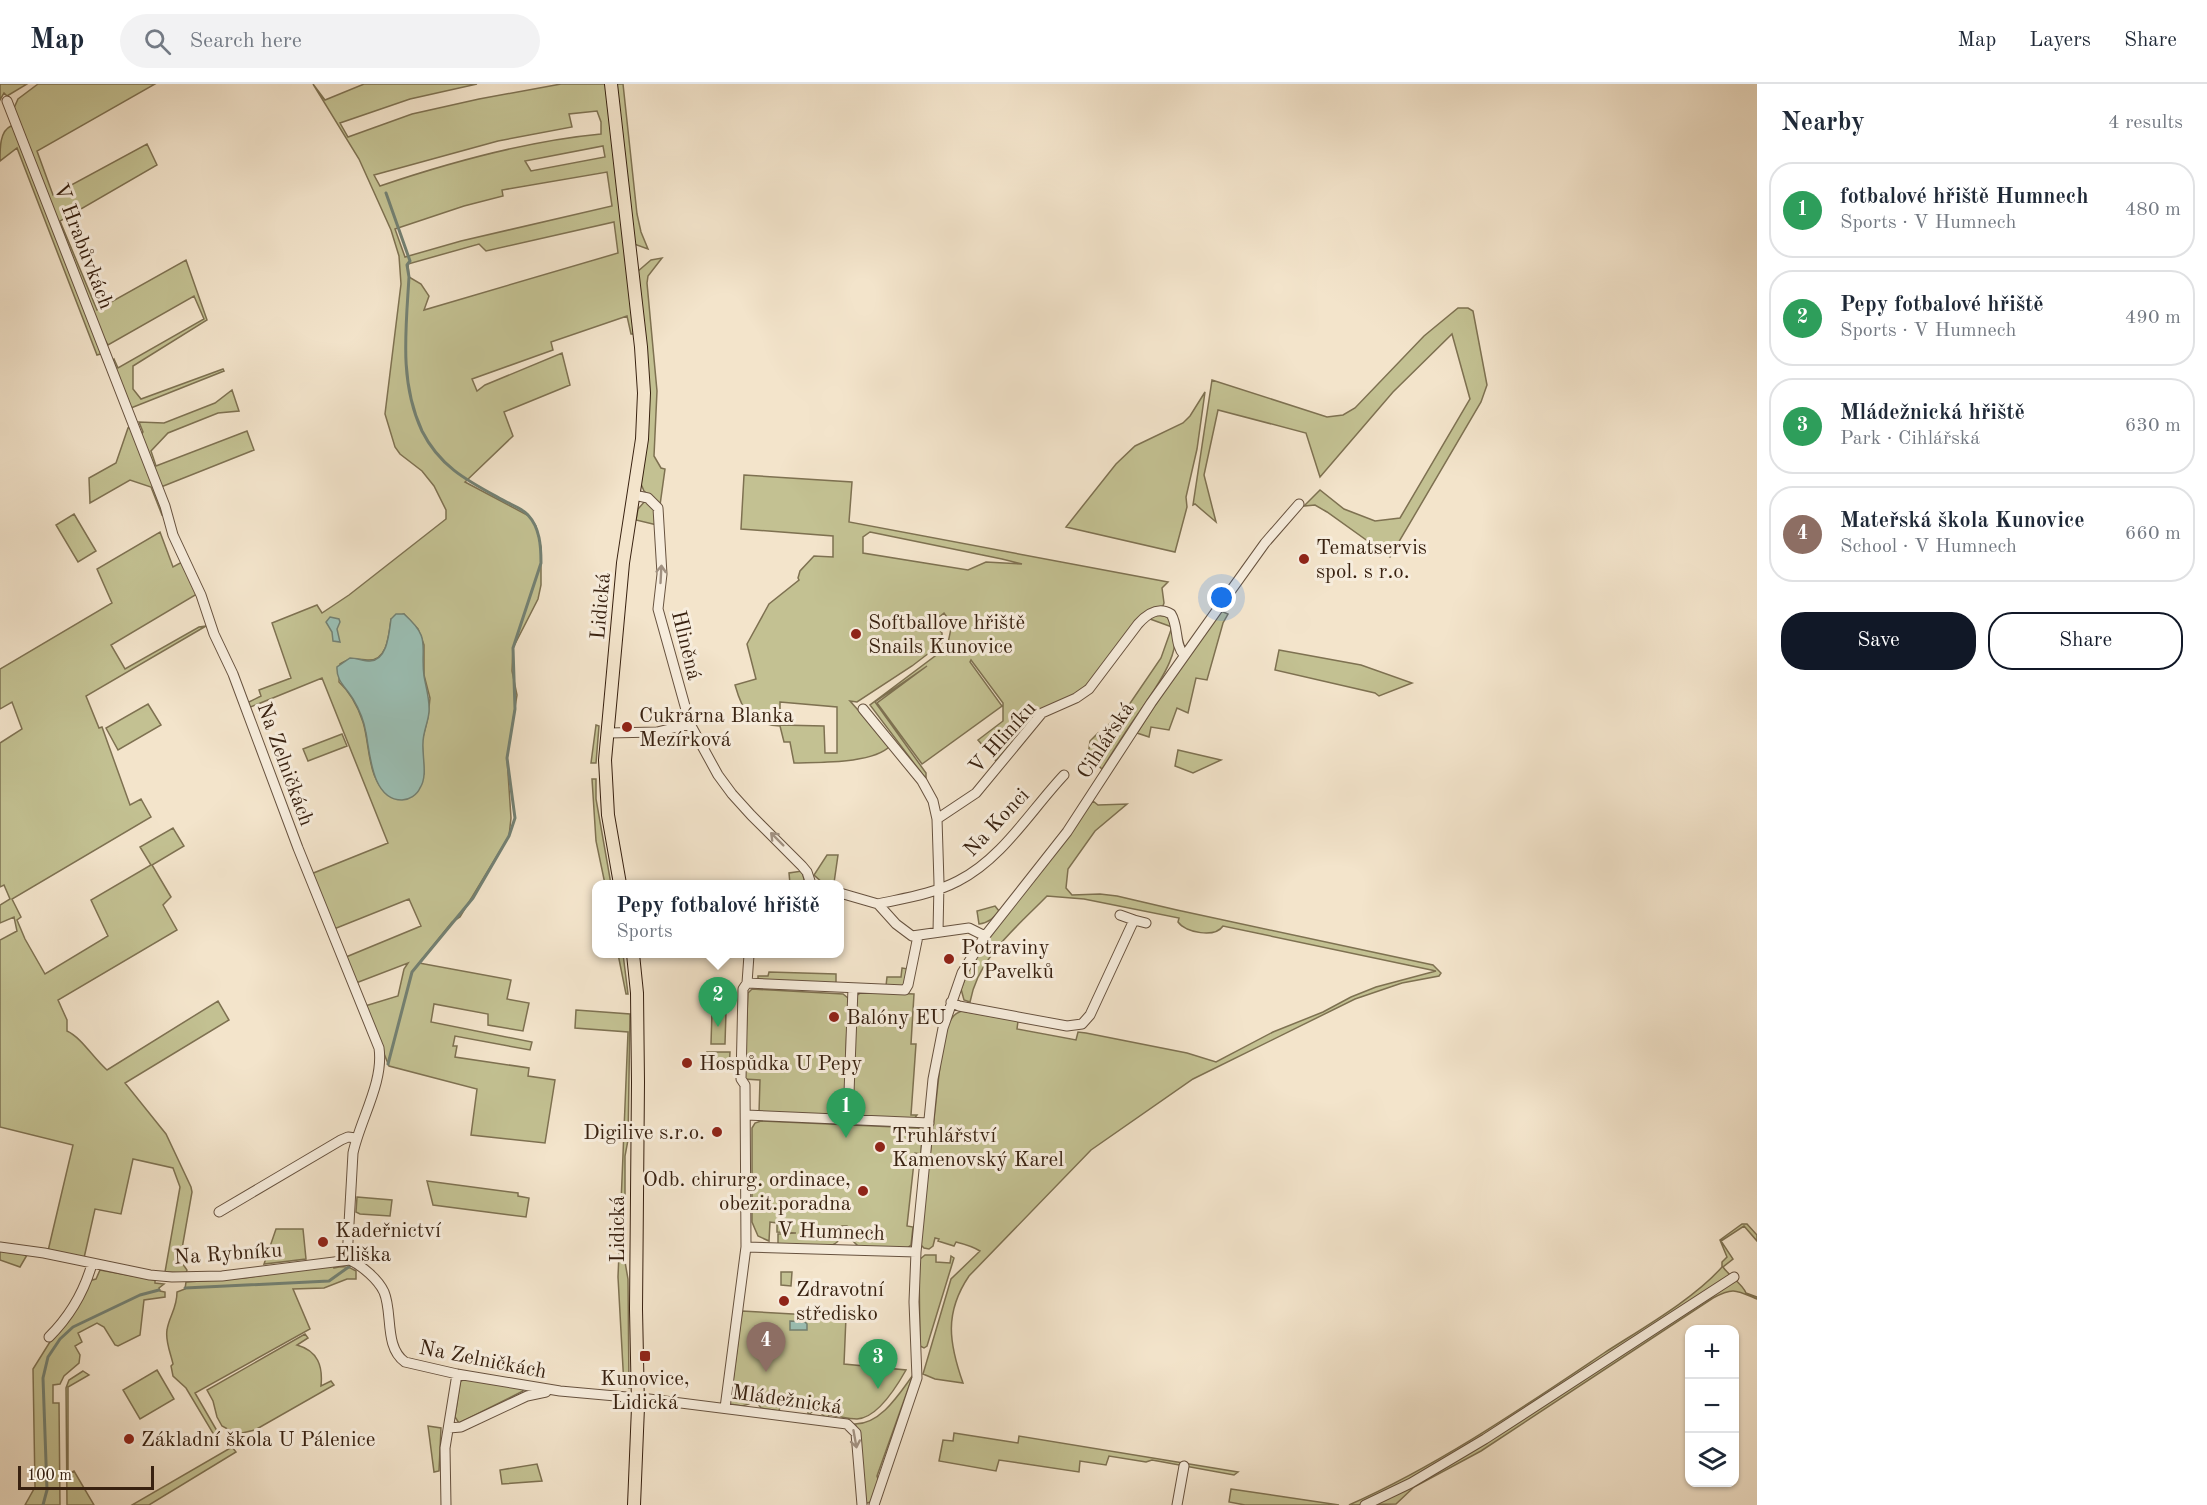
<!DOCTYPE html>
<meta charset="utf-8">
<style>
body{margin:0;font-family:"Old Standard TT",serif;background:#f2f2f3;color:#1f2937}
.controls{position:absolute;right:18px;bottom:18px;display:grid;overflow:hidden;border-radius:12px;box-shadow:0 2px 4px #0004}
.controls button{width:54px;height:54px;display:grid;place-items:center;padding:0;border:0;border-bottom:2px solid #e0e1e3;background:#fff;color:#1f2937;font:30px sans-serif}
.scale{position:absolute;left:18px;bottom:15px;width:136px;box-sizing:border-box;padding-left:6px;border:3px solid #382110;border-top:0;font-size:16px;line-height:21px;white-space:nowrap;color:#382110;-webkit-text-stroke:4px #f7eddd;paint-order:stroke}
.you{position:absolute;left:1222px;top:514px;width:21px;height:21px;margin:-15px;border:4px solid #fff;border-radius:50%;background:#1a73e8;box-shadow:0 0 0 9px #1a73e833}
.badge{display:grid;place-items:center;width:39px;height:39px;border-radius:50%;background:#111827;color:#fff;font-size:20px;font-weight:700}
.pin{position:absolute;translate:-50% -50px;filter:drop-shadow(0 2px 3px #0008)}
.pin::after{content:'';position:absolute;top:32px;width:21px;height:18px;background:inherit;clip-path:polygon(0 0,100% 0,50% 100%)}
.popup{position:absolute;left:592px;top:796px;width:252px;height:78px;box-sizing:border-box;display:grid;place-content:center;border-radius:12px;background:#fff;filter:drop-shadow(0 2px 4px #0005);font-size:20px;white-space:nowrap;color:#747a83}
.popup b{font-size:22px;color:#1f2937}
.popup::after{content:'';position:absolute;left:50%;top:100%;margin-left:-12px;border:12px solid transparent;border-top-color:#fff}
.list{margin:0;padding:0;list-style:none}
h2{display:flex;justify-content:space-between;align-items:center;height:78px;margin:0;padding:0 24px;font-size:26px}
h2 small{font-size:20px;font-weight:400;color:#747a83}
.list li{display:grid;grid-template-columns:39px 1fr auto;gap:18px;align-items:center;box-sizing:border-box;height:96px;margin:0 12px 12px;padding:0 12px;border:2px solid #e0e1e3;border-radius:24px}
.list b{display:block;font-size:22px;white-space:nowrap}
.list p{margin:0;font-size:20px;white-space:nowrap;color:#747a83}
.list em{font-size:20px;font-style:normal;color:#747a83}
.actions{display:flex;gap:12px;padding:18px 24px}
.actions a{flex:1;padding:14px 0;border:2px solid #111827;border-radius:24px;text-align:center;font-size:21px;color:#111827}
.actions .main{background:#111827;color:#fff}
.icon{flex:none;width:33px;height:33px;fill:none;stroke:currentColor;stroke-width:2;stroke-linecap:round;stroke-linejoin:round}
.map{position:relative;flex:none;width:1757px;height:1421px;overflow:hidden}
header{display:flex;align-items:center;gap:36px;box-sizing:border-box;height:84px;padding:0 30px;background:#fff;border-bottom:2px solid #e0e1e3}
header strong{font-size:28px}
nav{display:flex;gap:33px;margin-inline-start:auto;font-size:21px}
.search{width:420px;height:54px;background:#f2f2f3;display:flex;align-items:center;gap:15px;box-sizing:border-box;padding:0 21px;border-radius:33px;color:#747a83;font-size:22px}
main{display:flex}
aside{flex:1;background:#fff}
.map>svg:first-child{display:block}
</style>
<header>
<strong>Map</strong>
<div class="search"><svg class="icon" aria-label="search" viewBox="0 0 24 24"><circle cx="10" cy="10" r="6"/><path d="M15 15l6 6"/></svg>Search here</div>
<nav><a>Map</a><a>Layers</a><a>Share</a></nav>
</header>
<main>
<div class="map">
<svg width="1757" height="1421" viewBox="0 0 1757 1421">
<rect width="100%" height="100%" fill="#f3e4cb"/>
<filter id="stains"><feTurbulence type="fractalNoise" baseFrequency=".00333" numOctaves="4"/><feColorMatrix values="0 0 0 0 .2 0 0 0 0 .09 0 0 0 0 .02 0 0 0 .5 -.17"/></filter>
<radialGradient id="worn" r=".72"><stop offset=".6" stop-color="#630" stop-opacity="0"/><stop offset="1" stop-color="#630" stop-opacity=".3"/></radialGradient>
<path fill="#c3c192" stroke="#7e7151" stroke-width="1.5" fill-rule="evenodd" d="M0 0H27L7 12 4 9 0 16Z
M38 0H155L37 67 53 111 147 60 157 81 60 137 97 226 186 176 207 236 133 282V305L141 315 223 285 224 287 131 324 112 277 114 275 118 284 204 235 194 212 108 261 99 245 14 24 18 15Z
M313 0 325 16 364 0H477L410 15 340 39 348 53 412 30 479 15 561 0H606L634 250H631L627 232 551 258 553 266 472 295 477 307 485 301 562 269 570 301 504 328 513 352 465 398 529 432 536 442 541 463V501L538 515 513 564 512 587 517 611 507 674 511 734 509 752 460 833 452 838 419 879 511 896 507 915 529 919 523 947 488 941V930L434 920 431 938 532 958 530 966 455 952 453 962H457L455 973 529 984 528 992 555 996 545 1059 471 1051 477 1005 389 982 365 922 398 912 404 885 408 879 356 899 346 873 421 842 409 815 334 845 311 790 388 759 322 594 248 624 247 619 261 612 259 606 291 594 272 539 317 521 322 529 349 511 446 435V426L434 402 422 387 400 370 395 363 385 330 401 200 399 172 391 146 359 75ZM597 27 601 38V50C526 57 451 78 380 102L374 91 498 57 572 43 569 30ZM603 62 605 73 531 87 525 77ZM607 88 612 122 461 157 405 173 395 145 464 122 503 112 502 106ZM614 138 618 169 424 226 429 212 421 200 409 193 408 180 479 160 486 167ZM404 530 418 545 424 561V591L430 614 428 633 422 657 424 690 393 714C366 698 371 664 363 638 358 623 351 609 339 598L340 580C351 573 356 575 367 576 388 578 389 549 391 535Z
M615 0H623L637 130 641 148 648 165 634 160Z
M11 42 15 44 104 269 97 271 17 64 0 77C0 63 0 47 11 42Z
M662 174 648 192 647 199 657 307 654 372 661 384 665 385 660 421 644 407 641 400 637 188 651 176Z
M1458 224H1468L1473 227 1487 301 1481 318 1390 473 1327 428 1315 421 1304 422 1320 406 1344 425 1375 437 1400 434 1470 315 1452 250 1393 308 1320 393 1306 349 1218 326 1204 391 1216 438 1195 420 1193 421 1212 296 1327 333 1343 331 1355 324 1424 252Z
M232 306 239 327 218 329 168 349 151 367 156 382 247 347 254 366 161 403 141 351 143 348 139 338 164 339 215 319Z
M1205 308 1197 365 1186 413 1187 423 1175 468 1066 443 1116 380 1135 362 1183 339 1190 332Z
M132 343 164 430 162 431 151 403 130 396 90 419 89 394 116 379 128 344Z
M744 391 852 398 849 438 1168 498 1162 504 1164 519 1163 522 1144 530 1096 592 1082 605 1066 616 1038 627 996 677 978 656 1003 637V619L971 576 970 578 1002 622 922 680 877 619 927 582 875 618 926 689V695L870 621 943 566 948 559 952 540 944 529 933 538 942 549V559L912 582 857 618 850 617 890 662C873 680 818 678 794 679L790 658H784L780 642C750 640 743 629 735 601L756 595 747 560 769 520 799 496 798 494 800 487 814 472 833 473V452L741 445ZM870 448 1002 475 1022 480 986 478 968 486 863 469V453ZM780 618 837 623V669H825L824 642 780 641Z
M645 417 655 426 657 441 636 436 638 425Z
M74 430 96 467 78 478 56 441Z
M160 448 173 483 182 478 197 510 111 561 125 585 199 543 206 542 86 612 99 644 102 643 130 721 141 715 151 733 12 815 21 833 17 836 25 855 45 890 108 852 91 816 151 781 140 763 173 744 184 762 152 781 171 813 163 821 177 846 58 916 67 936V947C82 954 93 974 107 986L218 917 229 936 125 999 166 1050 191 1103 192 1108 180 1176 187 1186 186 1189 165 1188 180 1103 173 1084 133 1075 121 1130 95 1125 84 1174 48 1167 73 1061 0 1043V856L17 847 14 833 0 839V821L10 815 4 801 0 803V659L22 645 12 618 0 625V585L112 519 97 485Z
M1221 527 1228 530 1223 539 1207 596 1196 594 1188 629 1177 624 1169 646 1151 643 1149 653 1137 649 1178 586Z
M1158 531 1168 533C1193 561 1148 614 1133 637 1122 653 1112 669 1102 685L1088 672 1090 657 1098 649 1099 651 1114 635 1118 637 1161 574 1172 543 1150 535 1151 532Z
M1279 566 1361 581 1412 599 1379 612 1375 609 1275 586Z
M148 620 161 641 118 666 106 644Z
M596 641 599 642 596 679H591Z
M342 650 347 662 308 677 303 665Z
M1178 666 1221 676 1193 689 1175 682Z
M592 695H596V715L611 800H605L596 757Z
M1093 717 1098 721 1127 720 1095 747 1068 785 1066 804 1072 811 1100 810 1117 812 1177 826 1433 881 1441 889 1439 892 1402 899 1355 915 1193 995 1091 1066 969 1192C944 1229 949 1259 963 1299L935 1295 923 1290 951 1195 980 1167C972 1162 964 1160 956 1158L954 1162 938 1157 939 1155 935 1154 933 1162 929 1165 924 1164 920 1160 942 964C945 951 947 931 962 927L1018 937 1017 945 1076 956 1078 948 1086 949 1187 969 1216 978 1273 948 1323 928 1351 913 1376 903 1436 887 1223 842C1215 854 1186 849 1178 838L1179 834 1084 815 1047 812C1017 843 978 873 970 918L964 916 961 905 972 878 995 845Z
M827 771H838L834 799 838 800H824L814 791Z
M802 787 804 795 803 800H790L789 789Z
M995 822 999 827C993 834 989 839 979 840L977 827Z
M618 870H623L628 910H626Z
M902 884 908 885 906 898 902 902H886L887 893H901Z
M769 888 836 890V901L758 896V892H768Z
M752 905 843 910 848 914 844 1028 841 1032 759 1029 760 996 744 995 748 909Z
M862 908 914 910 911 960H916L911 1031H917L914 1035C898 1034 861 1038 851 1025L856 912Z
M576 926 630 930 628 1056 625 1072V1178L628 1195 629 1304 624 1302 618 1193 628 948 575 944Z
M712 927H726L725 960H711Z
M707 968H730L729 986H712V976L707 975Z
M761 1037 918 1044 922 1048 921 1070 915 1069 907 1142 913 1143 911 1161 906 1165 860 1164 850 1154 847 1142H842C842 1153 840 1159 829 1162L778 1160V1150L796 1149 777 1148V1139L770 1138 769 1157 758 1152 752 1138V1044L755 1039Z
M427 1097 518 1109V1112L529 1114 526 1133 433 1121Z
M357 1113 392 1116 390 1132 360 1130 356 1128Z
M1742 1140H1747L1757 1151V1157L1744 1142 1721 1157 1733 1175 1723 1183C1729 1192 1743 1200 1746 1209L1757 1213V1215C1736 1206 1733 1203 1713 1214L1481 1367 1414 1403 1396 1420 1349 1421C1439 1381 1522 1324 1604 1269 1641 1245 1694 1215 1722 1183V1178L1727 1173 1720 1156Z
M276 1145H303L306 1175 264 1180Z
M0 1167 27 1171 20 1183 0 1176Z
M925 1171H936V1178L950 1179 951 1172 954 1174 927 1262 924 1264 920 1262 919 1176Z
M333 1181 334 1184C343 1182 348 1182 356 1187V1195H347L324 1204 293 1205 310 1245 195 1309 220 1352 217 1356 186 1304 173 1292 171 1282 173 1280C171 1270 165 1257 167 1246 169 1232 177 1225 177 1208L185 1205 186 1198 244 1194Z
M100 1186 155 1196V1199L164 1200 159 1204 160 1207 165 1208V1213L144 1216 140 1251 118 1262 115 1261 104 1243 97 1239 78 1249 82 1258 75 1262 80 1271 79 1279 64 1292 60 1300 53 1301V1319H59L60 1421H25L35 1403 33 1285 88 1197 96 1195Z
M781 1188H792L791 1202 781 1201Z
M742 1227 846 1233 844 1280 906 1286C897 1302 877 1334 857 1335 848 1335 838 1332 829 1331L828 1334 825 1333 821 1329V1322L816 1321 812 1328 808 1331V1322L781 1319 779 1327 761 1324 758 1320V1311L752 1310 749 1320 742 1322 730 1320Z
M305 1250 308 1254 297 1261C318 1267 323 1282 321 1302L331 1297 334 1301 255 1346 242 1349 233 1348 222 1342 217 1333 213 1317 207 1306Z
M157 1286 174 1315 140 1335 123 1306Z
M83 1287 89 1291 68 1303V1390L74 1387 94 1421H67L66 1304 69 1296Z
M913 1291 877 1392 879 1398 871 1418 867 1419 864 1418 858 1346 855 1340C881 1340 899 1310 913 1291Z
M466 1294 523 1305V1307L459 1339 455 1333 460 1298Z
M428 1342 441 1344 439 1387 434 1388Z
M954 1349 1018 1359 1019 1352 1238 1388 1234 1391 1152 1376 1146 1378 1109 1372 1106 1381 1080 1377 1079 1388 999 1376 996 1387 939 1377 943 1356 953 1357Z
M232 1363 236 1368 149 1421H132Z
M537 1380 542 1397 502 1400 500 1386Z
M1231 1405 1339 1421H1245L1229 1418Z"/>
<path fill="#9bbfb4" stroke="#738072" stroke-width="1.5" d="M396 530H404C432 555 420 561 424 592 426 604 430 615 429 628 428 639 423 648 423 659 422 673 428 692 420 704 417 711 409 716 402 716 372 716 370 670 366 649 364 637 359 625 353 615 346 603 336 597 337 583L350 574C357 574 363 577 370 577 388 576 389 548 391 535Z
M330 533 339 535 340 538 337 545 340 558 333 557 332 548 326 538Z
M790 1237 805 1238 807 1240V1246H790Z"/>
<g fill="none" stroke-linecap="round" stroke-linejoin="round">
<path stroke="#738072" stroke-width="3" d="M386 109 410 177 407 181 409 193C406 245 399 298 422 347 440 383 468 397 501 415 509 420 522 424 528 431 540 444 541 462 541 479L513 564 515 625 507 674 515 734 509 752 473 814 412 888 388 980
M185 1204 329 1197 350 1182
M43 1421 47 1406 43 1294 48 1273 60 1255 73 1243 140 1211 159 1206"/>
<g stroke="#67523f" stroke-width="11">
<path id="minor" d="M7 17 165 422 173 451 201 511 214 550 233 590 298 764 379 964C384 998 360 1036 353 1069L347 1175
M634 411 648 414 658 424 662 490 658 525 690 640 718 691 732 710 751 731 802 782 807 788 811 800
M863 625 922 697 933 717 937 735 939 799 938 848
M608 649 657 648 690 640
M937 735 976 709 1042 629 1076 614 1089 605 1138 540C1147 530 1158 522 1171 530 1179 543 1174 560 1184 571
M840 809 878 820 896 840 912 852 969 844 985 852
M878 820C905 814 933 810 958 797 1002 775 1031 726 1064 691
M1120 831 1134 836
M747 899 905 906 908 901 918 852
M951 918 959 922 1067 942 1082 940 1090 931 1134 836 1146 839
M746 1031 929 1039
M848 1035 853 904
M219 1128 341 1056 348 1053 356 1054
M0 1163 44 1169 150 1191 172 1193 222 1192 350 1176C362 1182 378 1195 384 1208 393 1229 384 1263 405 1278L457 1290 560 1307 649 1315 847 1340 856 1349 862 1421
M746 1163 916 1168
M49 1253C69 1233 84 1208 92 1180
M725 1324 746 1163 745 1001 741 995 743 905 747 899 749 871
M449 1344 461 1343 527 1312 546 1308
M446 1421 445 1364 457 1290
M874 1421 917 1294 914 1218 916 1168 933 995 943 944 962 889 985 852 1067 748 1151 619 1232 505 1265 459 1299 420
M1177 1421 1184 1382
M1365 1421 1411 1399 1485 1355 1734 1193"/>
</g>
<g stroke="#382110" stroke-width="14">
<path id="major" d="M611 0 641 263 644 309 642 355 623 479 605 676 608 731 620 800
M633 870 637 909 638 998 636 1225 638 1323 634 1421"/>
</g>
<use href="#minor" stroke="#f7eddd" stroke-width="9"/>
<use href="#major" stroke="#f3e4cb" stroke-width="12"/>
</g>
<defs><path id="oneway-shaft" d="M-6 0H5M1.5-3L5.5 0L1.5 3" fill="none" stroke-width="1.6" stroke-linecap="round" stroke-linejoin="round" transform="scale(1.5)"/></defs>
<g stroke="#a19181">
<use href="#oneway-shaft" transform="translate(661 490) rotate(-87)"/>
<use href="#oneway-shaft" transform="translate(777 755) rotate(-135)"/>
<use href="#oneway-shaft" transform="translate(855 1355) rotate(80)"/>
</g>
<g fill="#8f2418" stroke="#f7eddd" stroke-width="2">
<circle cx="1304" cy="475" r="6"/>
<circle cx="856" cy="550" r="6"/>
<circle cx="627" cy="643" r="6"/>
<circle cx="949" cy="875" r="6"/>
<circle cx="834" cy="933" r="6"/>
<circle cx="687" cy="979" r="6"/>
<circle cx="717" cy="1048" r="6"/>
<circle cx="880" cy="1063" r="6"/>
<circle cx="863" cy="1107" r="6"/>
<circle cx="323" cy="1158" r="6"/>
<circle cx="784" cy="1217" r="6"/>
<rect x="639" y="1266" width="12" height="12" rx="3"/>
<circle cx="129" cy="1355" r="6"/>
</g>
<g text-anchor="middle" stroke-width="6" stroke-linejoin="round" paint-order="stroke">
<g font-size="21" fill="#382110" stroke="#f7eddd">
<text transform="translate(84 162) rotate(69)" y="7">V Hrabůvkách</text>
<text transform="translate(600 522) rotate(-85)" y="7">Lidická</text>
<text transform="translate(687 561) rotate(76)" y="7">Hliněná</text>
<text transform="translate(1002 653) rotate(-48)" y="7">V Hliníku</text>
<text transform="translate(1105 656) rotate(-57)" y="7">Cihlářská</text>
<text transform="translate(286 680) rotate(70)" y="7">Na Zelničkách</text>
<text transform="translate(996 738) rotate(-47)" y="7">Na Konci</text>
<text transform="translate(617 1145) rotate(-90)" y="7">Lidická</text>
<text transform="translate(831 1147) rotate(2)" y="7">V Humnech</text>
<text transform="translate(228 1169) rotate(-4)" y="7">Na Rybníku</text>
<text transform="translate(483 1275) rotate(11)" y="7">Na Zelničkách</text>
<text transform="translate(787 1315) rotate(8)" y="7">Mládežnická</text>
</g>
<g font-size="21" fill="#382110" stroke="#f7eddd" text-anchor="start">
<text x="1316" y="470">Tematservis<tspan x="1316" dy="24">spol. s r.o.</tspan></text>
<text x="868" y="545">Softballove hřiště<tspan x="868" dy="24">Snails Kunovice</tspan></text>
<text x="639" y="638">Cukrárna Blanka<tspan x="639" dy="24">Mezírková</tspan></text>
<text x="961" y="870">Potraviny<tspan x="961" dy="24">U Pavelků</tspan></text>
<text x="846" y="940">Balóny EU</text>
<text x="699" y="986">Hospůdka U Pepy</text>
<text x="705" y="1055" text-anchor="end">Digilive s.r.o.</text>
<text x="892" y="1058">Truhlářství<tspan x="892" dy="24">Kamenovský Karel</tspan></text>
<text x="851" y="1102" text-anchor="end">Odb. chirurg. ordinace,<tspan x="851" dy="24">obezit.poradna</tspan></text>
<text x="335" y="1153">Kadeřnictví<tspan x="335" dy="24">Eliška</tspan></text>
<text x="796" y="1212">Zdravotní<tspan x="796" dy="24">středisko</tspan></text>
<text x="645" y="1301" text-anchor="middle">Kunovice,<tspan x="645" dy="24">Lidická</tspan></text>
<text x="141" y="1362">Základní škola U Pálenice</text>
</g>
</g>
<rect width="100%" height="100%" filter="url(#stains)"/>
<rect width="100%" height="100%" fill="url(#worn)"/>
</svg>
<div class="controls">
<button>+</button>
<button>−</button>
<button><svg class="icon" aria-label="layers" viewBox="0 0 24 24"><path d="M12 4l9 5-9 5-9-5zM3 14l9 5 9-5"/></svg></button>
</div>
<div class="scale">100 m</div>
<div class="you"></div>
<div class="pin badge" style="left:846px;top:1054px;background:#2e9e5b">1</div>
<div class="pin badge" style="left:718px;top:943px;background:#2e9e5b">2</div>
<div class="popup"><b>Pepy fotbalové hřiště</b>Sports</div>
<div class="pin badge" style="left:878px;top:1305px;background:#2e9e5b">3</div>
<div class="pin badge" style="left:766px;top:1288px;background:#8d6e63">4</div>
</div>
<aside>
<h2>Nearby<small>4 results</small></h2>
<ul class="list">
<li><span class="badge" style="background:#2e9e5b">1</span><div><b>fotbalové hřiště Humnech</b><p>Sports · V Humnech</p></div><em>480 m</em></li>
<li><span class="badge" style="background:#2e9e5b">2</span><div><b>Pepy fotbalové hřiště</b><p>Sports · V Humnech</p></div><em>490 m</em></li>
<li><span class="badge" style="background:#2e9e5b">3</span><div><b>Mládežnická hřiště</b><p>Park · Cihlářská</p></div><em>630 m</em></li>
<li><span class="badge" style="background:#8d6e63">4</span><div><b>Mateřská škola Kunovice</b><p>School · V Humnech</p></div><em>660 m</em></li>
</ul>
<div class="actions"><a class="main">Save</a><a>Share</a></div>
</aside>
</main>
